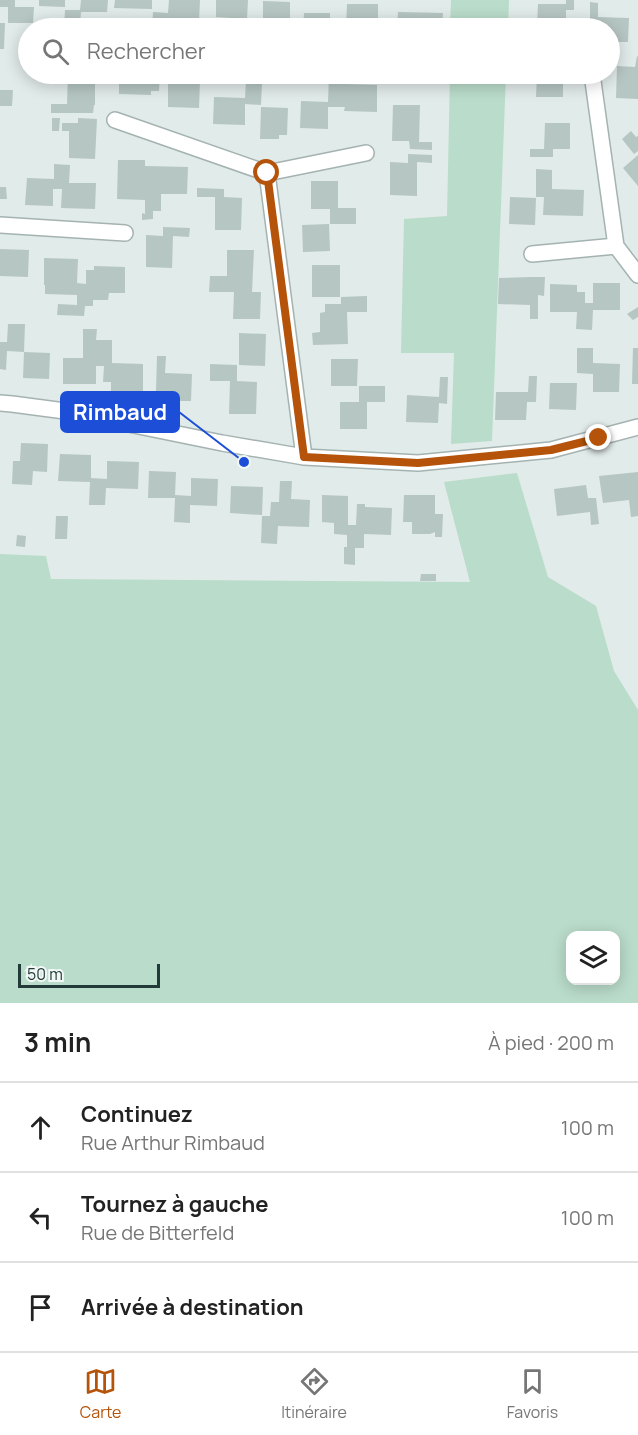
<!DOCTYPE html>
<html lang="fr">
<meta charset="utf-8">
<style>
body{margin:0;font-family:Manrope,sans-serif;background:#f6f6f6;color:#222}
.controls{position:absolute;right:18px;bottom:18px;display:grid;overflow:hidden;border-radius:12px;box-shadow:0 3px 15px #0003}
.controls button{width:54px;height:54px;display:grid;place-items:center;padding:0;border:0;border-bottom:2px solid #e0e0e0;background:#fff;color:#222;font:30px sans-serif}
.scale{position:absolute;left:18px;bottom:15px;width:142px;box-sizing:border-box;padding-left:6px;border:3px solid #223b39;border-top:0;font-size:16px;line-height:21px;white-space:nowrap;color:#223b39;-webkit-text-stroke:4px #f1f8f6;paint-order:stroke}
.stop{position:absolute;width:18px;height:18px;margin:-14px;border:4px solid #b45309;border-radius:50%;background:#fff}
.stop.end{background:#b45309;border-color:#fff;box-shadow:0 2px 6px #0008}
.list{margin:0;padding:0;list-style:none}
h2{display:flex;justify-content:space-between;align-items:center;height:78px;margin:0;padding:0 24px;font-size:26px}
h2 small{font-size:20px;font-weight:400;color:#767676}
.list li{display:grid;grid-template-columns:39px 1fr auto;gap:18px;align-items:center;box-sizing:border-box;height:90px;padding:0 24px;border-top:2px solid #e0e0e0}
.list b{display:block;font-size:22px;white-space:nowrap}
.list p{margin:0;font-size:20px;white-space:nowrap;color:#767676}
.list em{font-size:20px;font-style:normal;color:#767676}
.icon{flex:none;width:33px;height:33px;fill:none;stroke:currentColor;stroke-width:2;stroke-linecap:round;stroke-linejoin:round}
.map{position:relative;flex:none;width:638px;height:1003px;overflow:hidden}
.search{position:absolute;background:#fff;box-shadow:0 3px 15px #0003;left:18px;right:18px;top:18px;height:66px;display:flex;align-items:center;gap:15px;box-sizing:border-box;padding:0 21px;border-radius:33px;color:#767676;font-size:22px}
.sheet{height:348px;background:#fff}
nav{display:flex;justify-content:space-around;align-items:center;box-sizing:border-box;height:84px;border-top:2px solid #e0e0e0;background:#fff;font-size:16px;color:#767676}
nav a{display:grid;justify-items:center;gap:3px}
nav .on{color:#b45309}
.map>svg:first-child{display:block}
</style>
<div class="map">
<svg width="638" height="1003" viewBox="0 0 638 1003">
<rect width="100%" height="100%" fill="#e1ebe9"/>
<path fill="#badcca" fill-rule="evenodd" d="M451 0H509L508 28H450Z
M450 74H506L492 441 451 444 454 353H401L404 219 447 216Z
M517 473 548 577 596 606 614 671 638 710V1003H0V554L46 556 51 579 470 582 444 482ZM570 936H616V980H570Z"/>
<path fill="#b6c6c2" d="M0 0H15V7H34L33 23H8V7H0Z
M39 0H65V7L39 6Z
M81 0H108L107 12H81L80 24H73V28H64L65 10H80Z
M115 0H152V9L114 8Z
M169 0H200L199 21 168 20V28H152L153 12 168 13Z
M216 0H248L247 19 216 17Z
M566 0H574V10H566V28H537L538 4H566Z
M263 1 290 2V28L262 27V28H247V21H263Z
M590 2 598 3V17L629 18 628 42H610V28H597L598 24 590 23Z
M347 4H378V28H346Z
M398 12 443 13 442 28H397Z
M304 13H330V28H303Z
M0 23H5L4 49H0Z
M637 56 638 57V99L616 98 617 66 635 67Z
M68 74H95V105H94L93 113H51V104H67Z
M119 74H167V76L160 75 159 91H151V95L119 94Z
M329 74H345V84L377 85V112L344 111 345 107H328V129L300 128 301 101 328 102Z
M537 74H563V97H536Z
M168 80 200 81 199 108 168 107Z
M246 81 262 82 261 105 245 104V125L213 124 214 97 245 98Z
M0 90H13L12 106H0Z
M393 105H420L419 142H432V150L410 149 409 141H392Z
M261 107 288 108 287 135H279V139H260Z
M52 118H60L59 131H52Z
M78 118 97 119 95 159 69 158V131H62V123H78Z
M545 123H570V149H553V157H530V149H544Z
M631 131 636 137 638 136V151L634 154 622 139Z
M408 154 432 155V163L417 162V196L390 195V162L408 163Z
M638 155V186L623 168Z
M118 160H145V166L188 167 187 194H161V211H153V219L142 220V213L145 214V200L117 199Z
M54 164 70 165 69 183H96L95 209 61 208 62 189H53V206L25 205 27 178 54 179Z
M536 169 552 170V189L584 190 583 216 543 215 544 197H536Z
M311 181H338V208H356V224H330V209H311Z
M0 187H6L7 199H0Z
M197 188 224 189V197L242 198 241 230H215V197H197Z
M510 197 536 198 535 225 509 224Z
M329 224 330 251 303 252 302 225Z
M163 227 190 228 189 237 173 236 172 268 146 267V235L163 236Z
M0 249 29 250 28 277 0 276Z
M227 250H254L252 292H261L260 319H233L234 292H209L210 276H227Z
M44 258 78 259 77 283 86 284V270H94V266L125 267V293H109L108 300H93V306H85L84 316 57 315 58 304 77 305V295L45 294V285H44Z
M312 265H340V297H312Z
M531 277H545L544 296 538 295V319H530V305L498 304 499 278Z
M593 283H620V310H593L592 330 576 329 577 312H550V284L577 285V292H585V303H593Z
M367 296V312H347L348 344 313 345 312 333 320 332V313L325 312V304H341V297Z
M638 307V317L633 320 627 314Z
M8 324H25L24 352 50 353 49 379 23 378 24 352 7 351 6 370 0 369V342H7Z
M83 329H97L96 340H112V363L143 364V391H111V382H103L104 366H96V384H63V358H83Z
M239 333 266 334 265 366 239 365Z
M577 348H593V363L620 364 619 392H593V374L577 373Z
M633 348H638V384H632Z
M157 356H166L165 373 192 374 191 401H165V392L156 391Z
M331 359H358L357 386H331Z
M210 364 237 365V381L257 382 256 414H229L230 381H210Z
M529 376H537L536 402H527L526 420H495L496 392H528Z
M440 377H448L447 404 439 403 438 423 406 422 407 395 439 397Z
M550 383H577L576 410 549 409Z
M359 386H385V402H367V429H340V402H359Z
M21 443 48 444 47 472 33 471 32 485 12 484 13 461H20Z
M60 454 91 455V478L107 479V461L139 462 138 489 106 488 105 505H89L90 482 58 481Z
M149 471 176 472 175 495 191 496V478L218 479 217 506 190 505V523L174 522 175 498H148Z
M638 472V516L631 517 629 500 603 503 599 476Z
M280 481H292L291 499 310 500 309 527 278 526 277 544 261 543 262 516H270L271 502H279Z
M586 485 588 498H596L599 524 591 525 590 512 557 516 554 489Z
M231 486 263 487 262 515 230 513Z
M322 495 348 496V525H356L357 504H365V507L392 508 391 535 364 534V548H355V565L344 564V547H347V535L334 534V523L322 522Z
M404 495H435V514H443L442 537H435V532L430 534H412V522H403Z
M56 516H68L67 539H55Z
M17 535 26 536 25 547 16 546Z
M421 574H436V581H420Z"/>
<g fill="none" stroke-linecap="round" stroke-linejoin="round">
<g stroke="#a4b3b1" stroke-width="18">
<path id="street" d="M592 74 616 246 638 275
M115 120 267 173 366 153
M267 173 304 457
M0 225 125 233
M532 254 616 246
M0 403 12 404 65 411 222 443 304 457 418 463 551 450 638 427"/>
</g>
<use href="#street" stroke="#fff" stroke-width="15"/>
</g>
<g fill="none" stroke-linecap="round" stroke-linejoin="round">
<path stroke="#b45309" stroke-width="8" d="M267 173 304 457 418 463 551 450 599 438"/>
</g>
<path fill="none" stroke="#1d4ed8" stroke-width="2" d="M244 462L179 412"/>
<circle fill="#1d4ed8" stroke="#f1f8f6" stroke-width="2" cx="244" cy="462" r="6"/>
<rect fill="#1d4ed8" stroke="#1d4ed8" stroke-width="2" x="61" y="392" width="118" height="40" rx="6"/>
<g font-size="22" text-anchor="middle" font-weight="bold" fill="#fff">
<text x="120" y="420">Rimbaud</text>
</g>
</svg>
<div class="controls">
<button><svg class="icon" aria-label="layers" viewBox="0 0 24 24"><path d="M12 4l9 5-9 5-9-5zM3 14l9 5 9-5"/></svg></button>
</div>
<div class="scale">50 m</div>
<div class="stop" style="left:267px;top:173px"></div>
<div class="stop end" style="left:599px;top:438px"></div>
<div class="search"><svg class="icon" aria-label="search" viewBox="0 0 24 24"><circle cx="10" cy="10" r="6"/><path d="M15 15l6 6"/></svg>Rechercher</div>
</div>
<section class="sheet">
<h2>3 min<small>À pied · 200 m</small></h2>
<ul class="list">
<li><svg class="icon" aria-label="ahead" viewBox="0 0 24 24"><path d="M12 20V5M6 11l6-6 6 6"/></svg><div><b>Continuez</b><p>Rue Arthur Rimbaud</p></div><em>100 m</em></li>
<li><svg class="icon" aria-label="left" viewBox="0 0 24 24"><path d="M17 20v-9H6M10 6l-5 5 5 5"/></svg><div><b>Tournez à gauche</b><p>Rue de Bitterfeld</p></div><em>100 m</em></li>
<li><svg class="icon" aria-label="arrive" viewBox="0 0 24 24"><path d="M6 21V4h12l-3 4 3 4H6"/></svg><div><b>Arrivée à destination</b></div></li>
</ul>
</section>
<nav>
<a class="on"><svg class="icon" aria-label="map" viewBox="0 0 24 24"><path d="M3 6l6-2 6 2 6-2v14l-6 2-6-2-6 2zM9 4v14M15 6v14"/></svg>Carte</a>
<a><svg class="icon" aria-label="directions" viewBox="0 0 24 24"><path d="M12 3l9 9-9 9-9-9zM9 14v-3h6M13 9l2 2-2 2"/></svg>Itinéraire</a>
<a><svg class="icon" aria-label="saved" viewBox="0 0 24 24"><path d="M7 4h10v16l-5-4-5 4z"/></svg>Favoris</a>
</nav>
